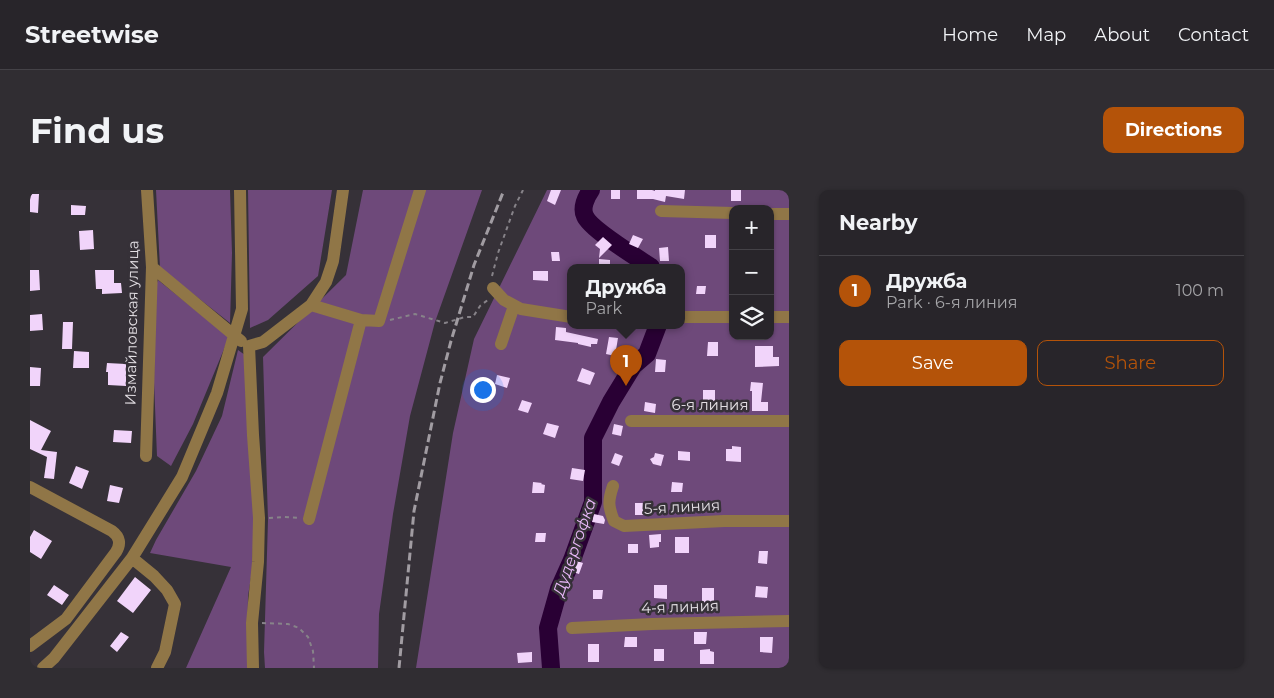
<!DOCTYPE html>
<meta charset="utf-8">
<style>
body{margin:0;font-family:Montserrat,sans-serif;background:#302d32;color:#f1f3f6}
.controls{position:absolute;right:15px;top:15px;display:grid;overflow:hidden;border-radius:10px;box-shadow:0 1px 4px #0004}
.controls button{width:45px;height:45px;display:grid;place-items:center;padding:0;border:0;border-bottom:1px solid #444247;background:#28252a;color:#f1f3f6;font:25px sans-serif}
.you{position:absolute;left:452px;top:199px;width:18px;height:18px;margin:-12px;border:4px solid #fff;border-radius:50%;background:#1a73e8;box-shadow:0 0 0 8px #1a73e833}
.badge{display:grid;place-items:center;width:32px;height:32px;border-radius:50%;background:#b45309;color:#fff;font-size:16px;font-weight:700}
.pin{position:absolute;translate:-50% -41px;filter:drop-shadow(0 1px 2px #0008)}
.pin::after{content:'';position:absolute;top:26px;width:18px;height:15px;background:inherit;clip-path:polygon(0 0,100% 0,50% 100%)}
.popup{position:absolute;left:537px;top:74px;width:118px;height:65px;box-sizing:border-box;display:grid;place-content:center;border-radius:10px;background:#28252a;filter:drop-shadow(0 1px 4px #0005);font-size:16px;white-space:nowrap;color:#a5a5a8}
.popup b{font-size:19px;color:#f1f3f6}
.popup::after{content:'';position:absolute;left:50%;top:100%;margin-left:-10px;border:10px solid transparent;border-top-color:#28252a}
.list{margin:0;padding:0;list-style:none}
h2{display:flex;justify-content:space-between;align-items:center;height:65px;margin:0;padding:0 20px;font-size:21px}
h2 small{font-size:16px;font-weight:400;color:#a5a5a8}
.list li{display:grid;grid-template-columns:32px 1fr auto;gap:15px;align-items:center;box-sizing:border-box;height:70px;padding:0 20px;border-top:1px solid #444247}
.list b{display:block;font-size:19px;white-space:nowrap}
.list p{margin:0;font-size:16px;white-space:nowrap;color:#a5a5a8}
.list em{font-size:16px;font-style:normal;color:#a5a5a8}
.actions{display:flex;gap:10px;padding:15px 20px}
.actions a{flex:1;padding:11px 0;border:1px solid #b45309;border-radius:10px;text-align:center;font-size:18px;color:#b45309}
.actions .main{background:#b45309;color:#fff}
.icon{flex:none;width:28px;height:28px;fill:none;stroke:currentColor;stroke-width:2;stroke-linecap:round;stroke-linejoin:round}
.map{position:relative;flex:none;width:759px;height:478px;overflow:hidden;border-radius:10px}
header{display:flex;align-items:center;gap:30px;box-sizing:border-box;height:70px;padding:0 25px;background:#28252a;border-bottom:1px solid #444247}
header strong{font-size:24px}
nav{display:flex;gap:28px;margin-inline-start:auto;font-size:18px}
.intro{display:flex;align-items:center;justify-content:space-between;box-sizing:border-box;height:120px;padding:0 30px}
h1{margin:0;font-size:35px}
.button{padding:12px 22px;border-radius:10px;background:#b45309;color:#fff;font-size:18px;font-weight:700}
main{display:flex;gap:30px;padding:0 30px}
aside{flex:1;background:#28252a;border-radius:10px;box-shadow:0 1px 4px #0004}
.map>svg:first-child{display:block}
</style>
<header>
<strong>Streetwise</strong>
<nav><a>Home</a><a>Map</a><a>About</a><a>Contact</a></nav>
</header>
<div class="intro"><h1>Find us</h1><a class="button">Directions</a></div>
<main>
<div class="map">
<svg width="759" height="478" viewBox="0 0 759 478">
<rect width="100%" height="100%" fill="#363138"/>
<path fill="#6e497a" fill-rule="evenodd" d="M126 0H200L202 63 200 133 130 78Z
M218 0H302L288 86 238 130 220 138Z
M333 0H452L405 132 380 226 363 324 349 424 348 478H235L234 462 238 330 233 167 316 85Z
M517 0H759V478H386L423 243 444 149ZM703 19H740V146H703ZM541 77H651V135H541Z
M128 90 199 147 163 234 141 276 127 266 124 192 125 98Z
M208 160 215 165 224 333 222 381 218 406 217 478H156L201 377 120 363 126 350 166 281 192 226Z"/>
<g fill="none" stroke-linecap="round" stroke-linejoin="round">
<path stroke="#290034" stroke-width="18" d="M561 0C556 7 551 18 555 26 560 39 608 68 621 77
M521 478 518 438 529 399 542 370 563 312V248L581 212 603 176 617 164 628 135"/>
</g>
<path fill="#f1d4fa" d="M521 0H531L525 15 517 11Z
M581 0H590V9H581Z
M607 0H622L625 1V0H655L654 9 636 6 635 12 623 9H607Z
M701 0H711V11H701Z
M0 4H9L8 23 0 22Z
M41 15 56 16 55 25H41Z
M63 40 64 59 50 60 49 41Z
M603 45 613 49 608 58 599 54Z
M675 45H686V58H675Z
M573 47 582 55 569 68 570 59 565 55Z
M638 57 639 71H630L629 58Z
M521 62H529L530 71H522Z
M569 69 580 70V77H569Z
M0 80H9L10 100 0 101Z
M65 80H84V93H91L92 103 72 104V99H66Z
M503 81H518V91L503 90Z
M667 96H676L675 104H666Z
M12 124 13 140 0 141V125Z
M33 132H43L42 159H32Z
M526 137 536 138V142L568 149 567 154H561V157L548 154V153L525 150Z
M579 147 588 148 585 166 576 164Z
M678 152H688V166H677Z
M725 156H743V167H749V176L725 177Z
M44 161 59 162V178H43Z
M626 169 636 170 635 182H625Z
M77 173 96 174V196L78 195V182H76Z
M0 177 11 178 10 196H0Z
M552 178 565 183 560 195 547 191Z
M467 185 480 188 477 198 465 194Z
M721 192 733 193 731 212H738V221H722V201H720Z
M673 200H685V214H673Z
M492 210 502 213 498 223 488 220Z
M615 212 626 214 625 223 614 221Z
M0 230 21 241 11 260 27 262 24 289 14 288 17 267 0 259Z
M517 233 529 236 525 248 513 244Z
M584 234 593 236 591 246 582 244Z
M84 240 102 241 101 253 83 252Z
M702 256 711 257V272L696 271V259H702Z
M648 261 660 262V271L648 270Z
M585 263 593 266 589 276 581 273Z
M625 263 634 265 631 276 623 274 620 269 624 267Z
M46 276 59 281 52 299 39 293Z
M542 278 555 280 553 291 540 289Z
M503 292 512 293 511 294 515 295 514 303H502Z
M642 292 653 293 652 302H641Z
M80 295 93 298 89 313 77 311Z
M605 313H619L622 315V323L619 325H605Z
M564 324 573 326 575 330 574 334 562 332Z
M4 340 22 351 11 369 0 362V347Z
M506 343H516L515 352H505Z
M631 344V352H629V357L620 358 619 345Z
M645 347H659V363H645Z
M598 354H608V363H598Z
M729 361H738L737 374 728 373Z
M544 370 553 373 549 384 540 381Z
M105 387 121 400 103 423 87 411Z
M24 395 39 405 32 415 17 405Z
M624 395H637V409L624 408Z
M726 396 738 397 737 408 725 407Z
M672 398H684V414H672Z
M563 400H573L572 409H563Z
M91 442 99 447 87 462 80 456Z
M664 442H677L676 454H664Z
M595 447H607V457H594Z
M730 447H743L742 463 730 462Z
M558 454H569V472H558Z
M624 459H634V471H624Z
M680 459V461L684 462V474H670V460Z
M502 462V472L488 473 487 463Z"/>
<g fill="none" stroke-linecap="round" stroke-linejoin="round">
<path stroke="#878389" stroke-width="2" stroke-dasharray="4 4" stroke-linecap="butt" d="M462 86 468 63 485 16 493 0
M360 130 385 124 415 133 435 127H443L450 116 459 109
M239 328 254 327 269 328
M232 433 258 434 269 438 278 447 283 461 284 478"/>
<path stroke="#907647" stroke-width="12" d="M631 21 703 23
M740 24H759
M122 77 211 151
M463 98 474 110 491 119 541 127
M281 115 331 130 349 131 390 0
M651 127H703
M740 127H759
M471 154 484 116
M219 156 223 245 229 328 228 372 222 433 223 478
M219 156 233 152 281 115 296 92 303 71 313 0
M601 231H759
M116 266 122 77 117 0
M583 296C578 311 578 316 584 331L594 336 694 331H759
M0 297 82 341C90 347 91 354 86 362L36 429 0 456
M279 329 331 130
M102 368 124 386 137 400 145 414 135 462 127 478
M542 438 622 434 759 431
M13 478 24 468 102 368 152 287 187 203 212 119 210 0"/>
<path stroke="#a19ca2" stroke-width="3" stroke-dasharray="8 4" stroke-linecap="butt" d="M369 478 384 321 410 193 421 151 444 75 474 0"/>
</g>
<g text-anchor="middle" stroke-width="5" stroke-linejoin="round" paint-order="stroke">
<g font-size="15" fill="#e2dee3" stroke="#363138">
<text transform="translate(102 133) rotate(-89)" y="5">Измайловская улица</text>
<text x="680" y="220">6-я линия</text>
<text transform="translate(652 317) rotate(-3)" y="5">5-я линия</text>
<text transform="translate(650 417) rotate(-2)" y="5">4-я линия</text>
</g>
<g font-size="16" font-style="italic" fill="#e9b8f9" stroke="#363138">
<text transform="translate(544 357) rotate(-71)" y="6">Дудергофка</text>
</g>
</g>
</svg>
<div class="controls">
<button>+</button>
<button>−</button>
<button><svg class="icon" aria-label="layers" viewBox="0 0 24 24"><path d="M12 4l9 5-9 5-9-5zM3 14l9 5 9-5"/></svg></button>
</div>
<div class="you"></div>
<div class="pin badge" style="left:596px;top:196px">1</div>
<div class="popup"><b>Дружба</b>Park</div>
</div>
<aside>
<h2>Nearby<small></small></h2>
<ul class="list">
<li><span class="badge">1</span><div><b>Дружба</b><p>Park · 6-я линия</p></div><em>100 m</em></li>
</ul>
<div class="actions"><a class="main">Save</a><a>Share</a></div>
</aside>
</main>
